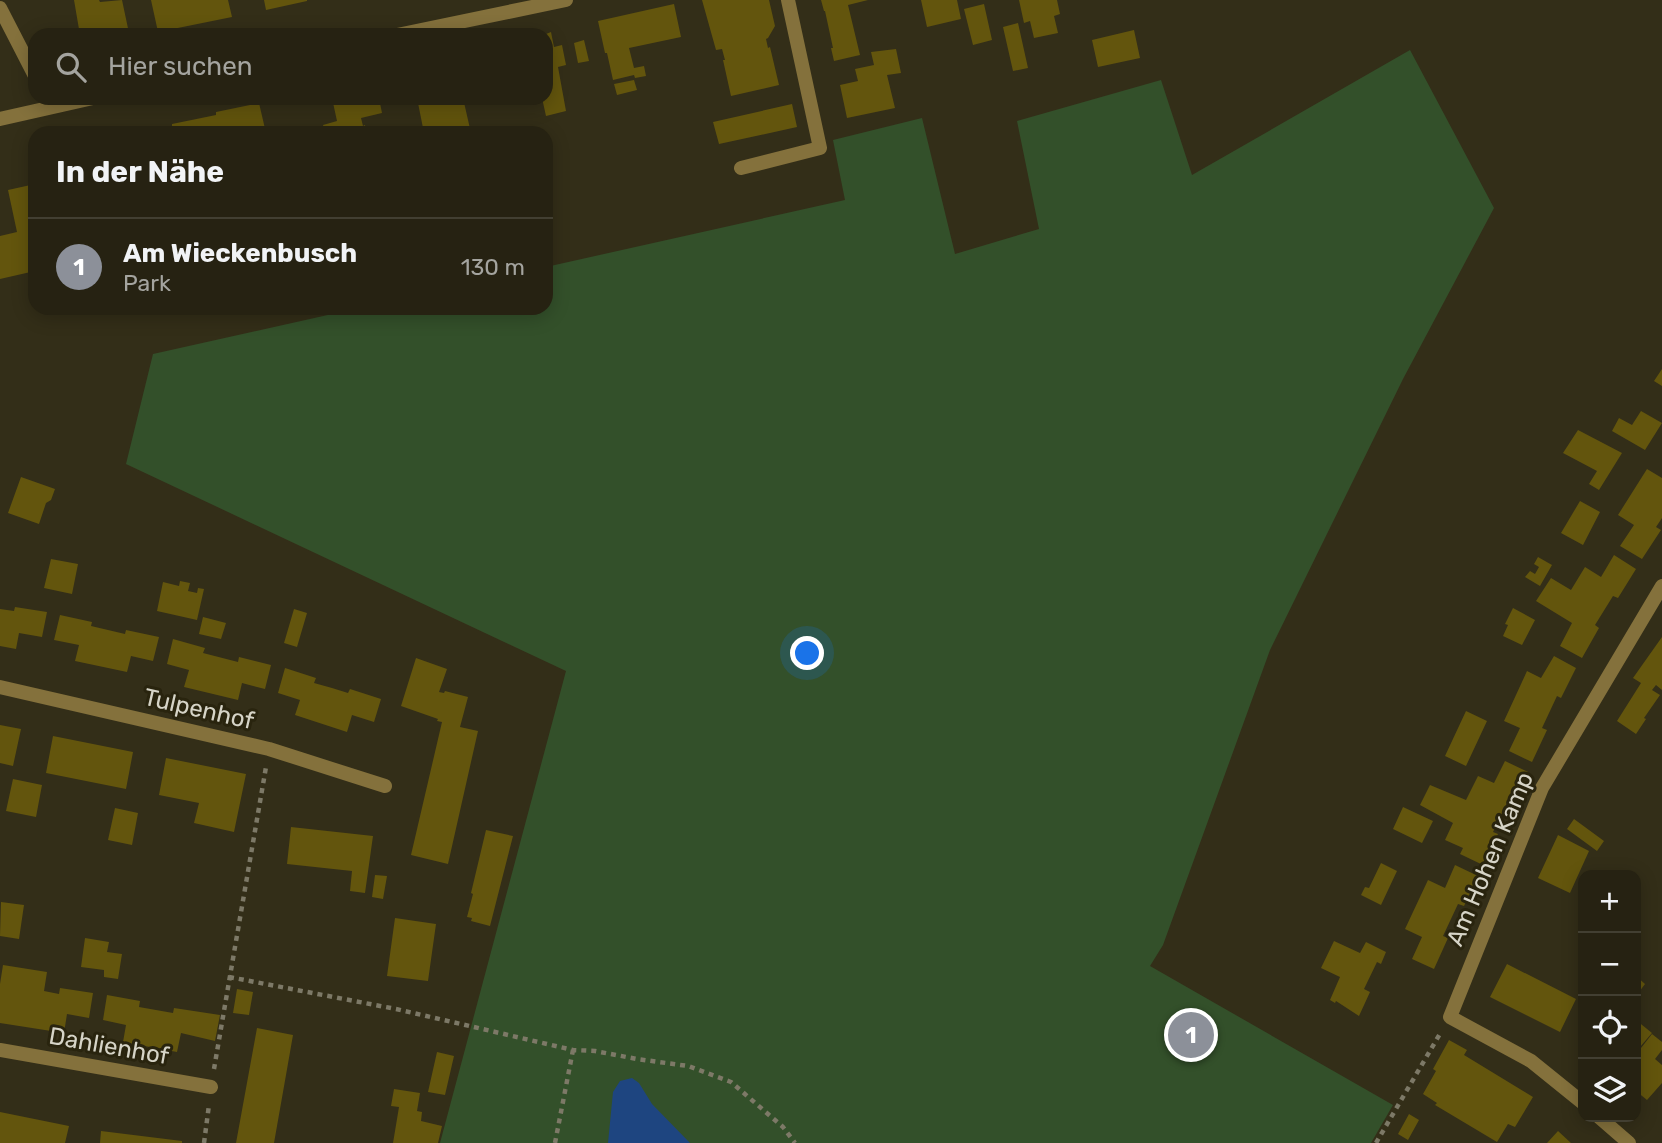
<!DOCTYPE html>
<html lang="de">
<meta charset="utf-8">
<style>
body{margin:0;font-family:Rubik,sans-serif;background:#322f20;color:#f1f3f6}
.controls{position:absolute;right:21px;bottom:21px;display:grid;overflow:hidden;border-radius:14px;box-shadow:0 4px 18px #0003}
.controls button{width:63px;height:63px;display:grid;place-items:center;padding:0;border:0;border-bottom:2px solid #423f32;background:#262212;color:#f1f3f6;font:35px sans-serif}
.you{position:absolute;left:808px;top:654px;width:24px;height:24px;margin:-18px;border:5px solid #fff;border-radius:50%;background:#1a73e8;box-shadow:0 0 0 10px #1a73e833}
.badge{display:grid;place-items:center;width:46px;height:46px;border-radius:50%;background:#8c9099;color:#fff;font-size:23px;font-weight:700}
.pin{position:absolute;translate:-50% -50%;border:4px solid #fff;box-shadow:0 2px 7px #0006}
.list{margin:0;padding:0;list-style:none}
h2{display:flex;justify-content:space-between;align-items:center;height:91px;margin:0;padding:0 28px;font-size:30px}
h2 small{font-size:23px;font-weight:400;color:#a4a49f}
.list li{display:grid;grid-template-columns:46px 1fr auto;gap:21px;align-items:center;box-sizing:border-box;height:98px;padding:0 28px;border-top:2px solid #423f32}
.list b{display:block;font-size:26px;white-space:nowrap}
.list p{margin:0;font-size:23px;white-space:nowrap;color:#a4a49f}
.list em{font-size:23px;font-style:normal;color:#a4a49f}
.icon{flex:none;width:38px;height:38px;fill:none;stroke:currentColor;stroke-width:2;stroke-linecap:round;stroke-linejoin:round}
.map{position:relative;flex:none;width:1662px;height:1143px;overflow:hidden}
.search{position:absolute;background:#262212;box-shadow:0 4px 18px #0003;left:28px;top:28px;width:525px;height:77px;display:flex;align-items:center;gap:18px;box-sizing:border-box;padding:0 24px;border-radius:21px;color:#a4a49f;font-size:26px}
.panel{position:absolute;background:#262212;box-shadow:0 4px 18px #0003;left:28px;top:126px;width:525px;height:189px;border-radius:21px}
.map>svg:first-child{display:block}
</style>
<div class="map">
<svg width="1662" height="1143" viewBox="0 0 1662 1143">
<rect width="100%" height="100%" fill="#332e18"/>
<path fill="#33502a" d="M1410 50 1494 208 1403 379 1270 650 1163 945 1150 966 1393 1105 1371 1143H440L566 671 126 464 153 354 359 308H546V267L845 200 833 140 922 118 955 254 1039 229 1017 121 1161 80 1192 175Z"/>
<path fill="#1e4580" d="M632 1078 639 1083 652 1104 690 1143H608L613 1092 620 1081Z"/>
<path fill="#63550d" d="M74 0H99L100 2 122 0 129 33 117 35H80Z
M151 0H228L232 17 158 32Z
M264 0H307V1L266 10Z
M702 0H769L775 26 768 38 766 39 768 48 770 47 779 85 731 96 723 60H725L722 49 716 50Z
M821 0H868L848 5 860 55 834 61 831 48H833L825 11H824Z
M921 0H957L961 19 927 27Z
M1019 0H1057L1060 14 1054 16 1058 33 1034 38 1030 21 1024 23Z
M674 4 681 37 629 48 634 68 644 66 646 76 635 78 634 75 613 80 607 53H605L598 21Z
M984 4 992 40 973 45 964 9Z
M1018 23 1028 68 1013 71 1003 27Z
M1134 30 1140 58 1098 67 1092 40Z
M551 32 554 47 562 45 566 65 558 67 566 111 546 116 542 98H546V34Z
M584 40 589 61 578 63 574 43Z
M896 49 901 73 887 75 895 108 847 118 840 85 858 81 855 69 874 65 871 52Z
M634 80 637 90 617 95 614 84Z
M332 98H379L382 113 361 118 363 126 365 125 366 131 358 133H325L323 125 337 121Z
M417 98H463L471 133H424Z
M259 103 266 133H149L172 127V124L216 115V112Z
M792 104 797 127 719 144 713 122Z
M35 184V224L30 226 35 249V271L0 279V236L17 232 8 190Z
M1662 369V386L1654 381Z
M1641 411 1662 423 1645 450 1612 431 1619 418 1632 425Z
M1578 430 1622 453 1599 490 1589 484 1597 471 1563 453Z
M1647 469 1662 478V518L1656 527 1661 530 1642 559 1620 546 1634 525 1618 515Z
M21 477 55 489 51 500 46 503 39 524 8 513Z
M1580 501 1600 512 1583 545 1561 533Z
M1614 555 1636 569 1618 598 1613 596 1595 625 1599 628 1582 658 1560 646 1572 623 1536 601 1551 578 1571 590 1585 567 1601 577Z
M1538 557 1552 565 1540 586 1525 577 1530 571 1535 574 1539 567 1534 564Z
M51 559 78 564 72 594 44 588Z
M180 581 190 583 188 591 197 593 198 588 204 589 197 620 157 611 163 582 179 586Z
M15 607 47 612 42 637 19 633 16 649 0 646V609L14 611Z
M1513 608 1535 620 1522 645 1503 636 1508 625 1505 624Z
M294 609 307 613 297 647 284 643Z
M60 615 92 622 91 626 125 634 126 630 159 637 153 661 131 656 127 672 75 661 79 645 54 640Z
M203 617 226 623 221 639 199 634Z
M1662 637V690L1656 685 1652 690 1660 695 1644 718 1646 719 1636 734 1617 721 1641 683 1633 678Z
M173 639 205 648 203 653 238 662 239 657 271 665 265 689 242 683 238 700 184 687 189 670 167 664Z
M1554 656 1576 668 1561 698 1557 696 1542 728 1547 730 1532 762 1509 751 1520 728 1504 721 1527 671 1541 678Z
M416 658 447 669 439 692 444 693 445 691 468 697 460 727 478 731 448 864 411 855 442 722 437 721 438 719 401 706Z
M285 668 316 678 314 683 332 688 348 693 350 689 381 699 374 722 352 715 347 732 295 715 300 700 278 693Z
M1466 711 1487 721 1466 766 1445 756Z
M0 725 21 729 13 766 0 763Z
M53 736 133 752 126 789 46 773Z
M166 758 246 774 234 832 194 823 199 803 159 795Z
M1505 761 1528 772 1513 803 1508 801 1493 832 1498 834 1483 865 1460 854 1463 848 1445 840 1453 823 1420 805 1430 785 1466 800 1478 776 1494 783Z
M13 779 42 785 36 817 6 811Z
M1403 807 1433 821 1422 843 1393 829Z
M115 808 138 813 132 845 108 840Z
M1574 819 1604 841 1597 851 1567 829Z
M291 827 373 836 365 893 350 891 352 871 287 864Z
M486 830 513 836 490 926 471 921 472 918 467 917 473 894 471 893Z
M1558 835 1589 851 1570 893 1538 878Z
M1381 863 1397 871 1381 905 1361 895 1365 887 1369 888Z
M1455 865 1478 876 1464 906 1458 904 1443 936 1448 938 1434 969 1412 959 1422 937 1405 929 1428 880 1445 888Z
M375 875 387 876 383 899 372 897Z
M1 902 24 905 19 939 0 936Z
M395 918 436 924 428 981 387 976Z
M85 938 109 942 107 952 122 954 118 979 104 977V970L81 967Z
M1334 941 1360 953 1366 942 1386 952 1381 964 1377 962 1364 989 1370 992 1359 1016 1336 1001 1335 1003 1330 1000 1340 977 1321 968Z
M1507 964 1576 999 1560 1032 1490 997Z
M3 965 47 972 44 991 59 994 60 988 93 993 89 1018 67 1014 64 1033 0 1023V984Z
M1636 976 1645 984 1636 996Z
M237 989 253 992 249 1015 233 1013Z
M107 995 140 1001 139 1007 173 1013 174 1008 220 1015 215 1041 181 1033 177 1052 123 1042 126 1025 103 1020Z
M1636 1020 1652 1033 1640 1047 1641 1048 1652 1034 1662 1042V1050L1655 1059 1662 1065V1083L1647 1100 1636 1091Z
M257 1028 293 1035 286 1075 274 1143H236Z
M1449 1040 1467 1050 1464 1055 1533 1097 1515 1127 1508 1124 1497 1142 1435 1105 1437 1103 1423 1094 1436 1071 1433 1069Z
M437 1052 454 1056 445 1095 428 1092Z
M394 1089 420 1093 417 1111 422 1112 421 1121 442 1126 438 1143H393L399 1107 391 1106Z
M0 1112 69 1126 65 1143H0Z
M1409 1114 1419 1120 1408 1140 1398 1134Z
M101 1131 182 1141V1143H100Z
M1558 1131 1571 1143H1547Z"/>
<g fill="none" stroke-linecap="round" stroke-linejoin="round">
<path stroke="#7d7967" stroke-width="4.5" stroke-dasharray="5 5" stroke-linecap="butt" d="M229 977 396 1009 573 1050 595 1051 637 1059 688 1066 731 1082 783 1127 795 1143
M214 1069 266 767
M204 1143 209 1105
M555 1143 573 1050
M1376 1143 1441 1032"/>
<path stroke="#84713c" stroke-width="14" d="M741 168 820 148 788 0"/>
<path stroke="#84713c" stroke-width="14" d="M0 8 35 76
M0 687 269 749 385 786
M0 1050 211 1087
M1583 1103 1531 1061 1450 1017 1542 788 1662 586
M1599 1117 1629 1143"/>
<path stroke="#84713c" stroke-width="14" d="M397 35 566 0
M0 119 93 98"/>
</g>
<g text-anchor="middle" stroke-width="6" stroke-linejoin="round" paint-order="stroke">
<g font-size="24" fill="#d6d4c7" stroke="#29240e">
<text transform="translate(199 709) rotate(13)" y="8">Tulpenhof</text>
<text transform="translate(1490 859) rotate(-67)" y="8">Am Hohen Kamp</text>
<text transform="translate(109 1046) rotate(10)" y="8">Dahlienhof</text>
</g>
</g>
</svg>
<div class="controls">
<button>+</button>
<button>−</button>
<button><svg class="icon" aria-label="locate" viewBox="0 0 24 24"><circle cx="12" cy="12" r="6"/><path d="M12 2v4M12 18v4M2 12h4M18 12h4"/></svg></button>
<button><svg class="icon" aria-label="layers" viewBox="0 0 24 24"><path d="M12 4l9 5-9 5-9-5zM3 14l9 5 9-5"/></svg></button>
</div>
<div class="you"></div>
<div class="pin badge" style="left:1191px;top:1035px">1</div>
<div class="search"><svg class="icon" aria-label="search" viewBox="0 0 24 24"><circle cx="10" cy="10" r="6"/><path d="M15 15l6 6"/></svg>Hier suchen</div>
<section class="panel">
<h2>In der Nähe<small></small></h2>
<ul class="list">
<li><span class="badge">1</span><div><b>Am Wieckenbusch</b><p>Park</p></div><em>130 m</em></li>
</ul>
</section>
</div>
